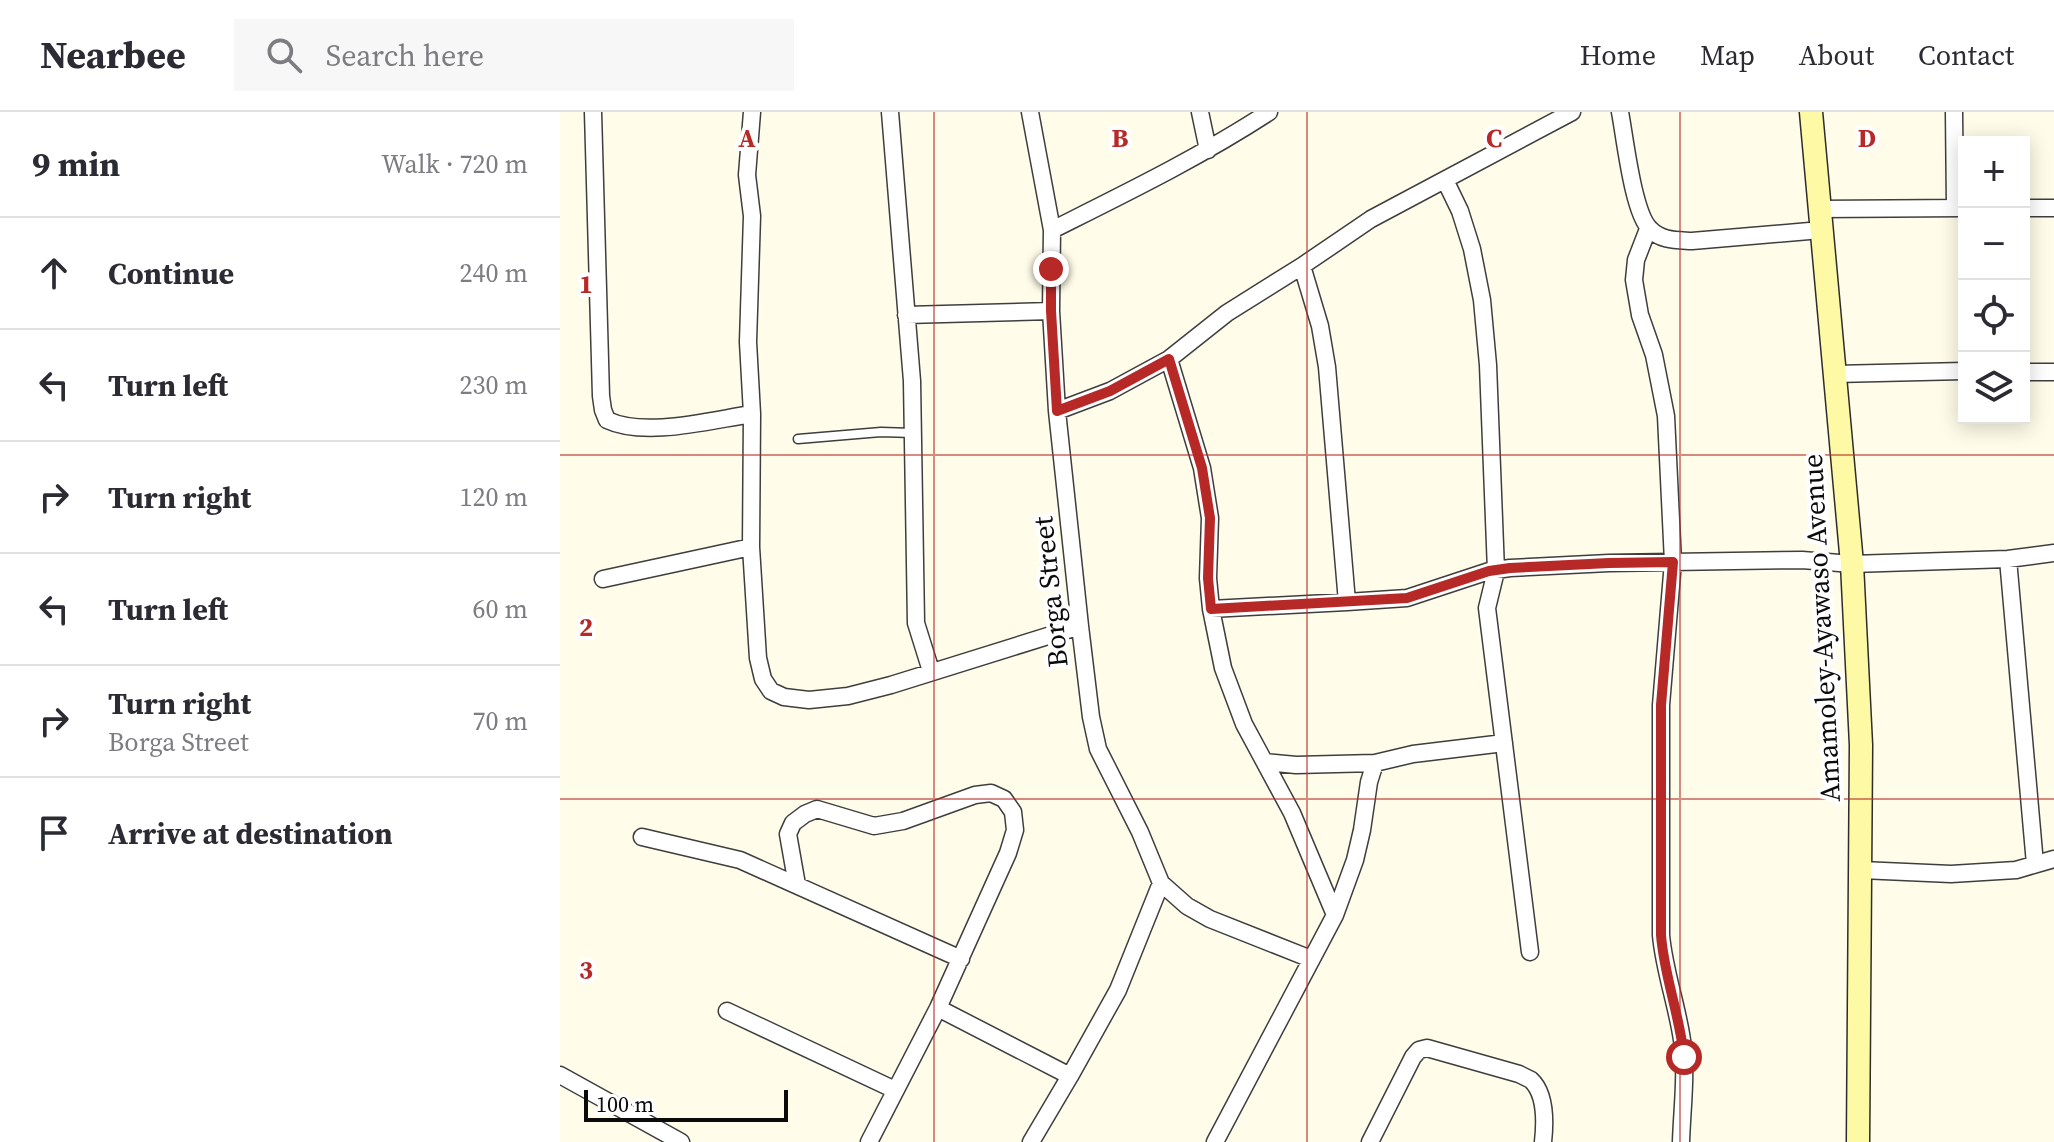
<!DOCTYPE html>
<meta charset="utf-8">
<style>
body{margin:0;font-family:"Source Serif 4",serif;background:#f7f7f7;color:#2b2b33}
.controls{position:absolute;right:24px;top:24px;display:grid;overflow:hidden;border-radius:0px;box-shadow:0 4px 20px #0003}
.controls button{width:72px;height:72px;display:grid;place-items:center;padding:0;border:0;border-bottom:2px solid #e1e1e2;background:#fff;color:#2b2b33;font:40px sans-serif}
.scale{position:absolute;left:24px;bottom:20px;width:204px;box-sizing:border-box;padding-left:8px;border:4px solid #0b0b0b;border-top:0;font-size:22px;line-height:28px;white-space:nowrap;color:#0b0b0b;-webkit-text-stroke:6px #fff;paint-order:stroke}
.stop{position:absolute;width:24px;height:24px;margin:-18px;border:6px solid #b62927;border-radius:50%;background:#fff}
.stop.end{background:#b62927;border-color:#fff;box-shadow:0 2px 8px #0008}
.list{margin:0;padding:0;list-style:none}
h2{display:flex;justify-content:space-between;align-items:center;height:104px;margin:0;padding:0 32px;font-size:34px}
h2 small{font-size:26px;font-weight:400;color:#7c7c81}
.list li{display:grid;grid-template-columns:52px 1fr auto;gap:24px;align-items:center;box-sizing:border-box;height:112px;padding:0 32px;border-top:2px solid #e1e1e2}
.list b{display:block;font-size:30px;white-space:nowrap}
.list p{margin:0;font-size:26px;white-space:nowrap;color:#7c7c81}
.list em{font-size:26px;font-style:normal;color:#7c7c81}
.icon{flex:none;width:44px;height:44px;fill:none;stroke:currentColor;stroke-width:2;stroke-linecap:round;stroke-linejoin:round}
.map{position:relative;flex:none;width:1494px;height:1030px;overflow:hidden}
header{display:flex;align-items:center;gap:48px;box-sizing:border-box;height:112px;padding:0 40px;background:#fff;border-bottom:2px solid #e1e1e2}
header strong{font-size:38px}
nav{display:flex;gap:44px;margin-inline-start:auto;font-size:28px}
.search{width:560px;height:72px;background:#f7f7f7;display:flex;align-items:center;gap:20px;box-sizing:border-box;padding:0 28px;border-radius:0px;color:#7c7c81;font-size:30px}
main{display:flex}
aside{flex:1;background:#fff}
.map>svg:first-child{display:block}
</style>
<header>
<strong>Nearbee</strong>
<div class="search"><svg class="icon" aria-label="search" viewBox="0 0 24 24"><circle cx="10" cy="10" r="6"/><path d="M15 15l6 6"/></svg>Search here</div>
<nav><a>Home</a><a>Map</a><a>About</a><a>Contact</a></nav>
</header>
<main>
<aside>
<h2>9 min<small>Walk · 720 m</small></h2>
<ul class="list">
<li><svg class="icon" aria-label="ahead" viewBox="0 0 24 24"><path d="M12 20V5M6 11l6-6 6 6"/></svg><div><b>Continue</b></div><em>240 m</em></li>
<li><svg class="icon" aria-label="left" viewBox="0 0 24 24"><path d="M17 20v-9H6M10 6l-5 5 5 5"/></svg><div><b>Turn left</b></div><em>230 m</em></li>
<li><svg class="icon" aria-label="right" viewBox="0 0 24 24"><path d="M7 20v-9h11M14 6l5 5-5 5"/></svg><div><b>Turn right</b></div><em>120 m</em></li>
<li><svg class="icon" aria-label="left" viewBox="0 0 24 24"><path d="M17 20v-9H6M10 6l-5 5 5 5"/></svg><div><b>Turn left</b></div><em>60 m</em></li>
<li><svg class="icon" aria-label="right" viewBox="0 0 24 24"><path d="M7 20v-9h11M14 6l5 5-5 5"/></svg><div><b>Turn right</b><p>Borga Street</p></div><em>70 m</em></li>
<li><svg class="icon" aria-label="arrive" viewBox="0 0 24 24"><path d="M6 21V4h12l-3 4 3 4H6"/></svg><div><b>Arrive at destination</b></div></li>
</ul>
</aside>
<div class="map">
<svg width="1494" height="1030" viewBox="0 0 1494 1030">
<rect width="100%" height="100%" fill="#fffce9"/>
<g fill="none" stroke-linecap="round" stroke-linejoin="round">
<g stroke="#3e3e3e" stroke-width="11">
<path id="lane" d="M238 327 321 320 353 321"/>
</g>
<g stroke="#3e3e3e" stroke-width="19">
<path id="street" d="M33 0 41 284 43 298 47 308C85 326 151 308 192 302
M192 0 187 63 192 104 188 230 192 302 191 435 198 546 203 567 211 579 224 585 249 588 288 584 331 573 520 514
M330 0 352 269 356 511 371 559
M470 0 492 118 491 199 497 299 520 514 531 605 538 637 580 720 601 771 627 794 650 807 751 847
M640 0 648 38
M1060 0C1065 26 1073 101 1090 117 1101 129 1117 128 1132 129L1261 118
M1394 0 1395 96
M885 68 900 99 912 137 922 188 928 253 936 459 927 496 970 840
M1464 96H1494
M1259 97 1404 96
M1088 117 1076 148 1074 168 1080 203 1094 243 1106 304 1113 450 1101 593V823C1104 858 1117 893 1122 928 1127 961 1122 997 1121 1030
M492 118C566 81 640 45 709 0
M742 154 760 214 767 255 787 490 847 486 929 459 950 456 1049 451 1242 448 1292 452 1448 447 1494 441
M346 203 491 199
M609 247 642 356 650 406 648 466 651 497 663 556 684 612 732 701 775 803
M1464 260H1494
M1275 262 1404 259
M497 299 550 279 609 247 667 201 742 154 811 107 1012 0
M1448 447 1475 752
M43 467 191 435
M651 497 787 490
M705 650 736 653 815 651 853 642 944 631
M82 725 180 748 401 847
M1301 758 1391 762 1456 758 1494 747
M237 773 228 722 233 711 245 702 257 697 314 714 343 709 415 683 431 681 444 687 453 700 455 718 448 741 378 896 309 1030
M378 896 510 964
M167 899 335 978
M0 963 121 1030
M471 1030 510 964 558 878 601 771
M655 1030 775 803 795 748 802 718 809 670 815 651
M810 1030 853 945 859 938 867 936 959 962C963 964 967 966 971 968 986 982 985 1012 983 1030"/>
</g>
<g stroke="#2d2d2d" stroke-width="25">
<path id="secondary" d="M1251 0 1292 452 1301 633 1298 1030"/>
</g>
<use href="#lane" stroke="#fff" stroke-width="8"/>
<use href="#street" stroke="#fff" stroke-width="16"/>
<use href="#secondary" stroke="#fdf9a5" stroke-width="22"/>
</g>
<g fill="none" stroke-linecap="round" stroke-linejoin="round">
<path stroke="#b62927" stroke-width="10" d="M491 157V199L497 299 550 279 609 247 642 356 650 406 648 466 651 497 847 486 929 459 950 456 1049 451 1113 450 1101 593V823C1104 864 1120 904 1124 945"/>
</g>
<path fill="none" stroke="#b62927" stroke-width="2" stroke-opacity="0.55" d="M374 0V1030M747 0V1030M1120 0V1030M0 343H1494M0 687H1494"/>
<g text-anchor="middle" stroke-width="8" stroke-linejoin="round" paint-order="stroke">
<g font-size="28" fill="#0b0b0b" stroke="#fff">
<text transform="translate(490 480) rotate(-96)" y="10">Borga Street</text>
<text transform="translate(1261 516) rotate(-93)" y="10">Amamoley-Ayawaso Avenue</text>
</g>
</g>
<g font-size="26" text-anchor="middle" font-weight="bold" fill="#b62927" stroke="#fff" stroke-width="8" stroke-linejoin="round" paint-order="stroke">
<text x="187" y="35">A</text>
<text x="560" y="35">B</text>
<text x="934" y="35">C</text>
<text x="1307" y="35">D</text>
<text x="26" y="181">1</text>
<text x="26" y="524">2</text>
<text x="26" y="867">3</text>
</g>
</svg>
<div class="controls">
<button>+</button>
<button>−</button>
<button><svg class="icon" aria-label="locate" viewBox="0 0 24 24"><circle cx="12" cy="12" r="6"/><path d="M12 2v4M12 18v4M2 12h4M18 12h4"/></svg></button>
<button><svg class="icon" aria-label="layers" viewBox="0 0 24 24"><path d="M12 4l9 5-9 5-9-5zM3 14l9 5 9-5"/></svg></button>
</div>
<div class="scale">100 m</div>
<div class="stop" style="left:1124px;top:945px"></div>
<div class="stop end" style="left:491px;top:157px"></div>
</div>
</main>
